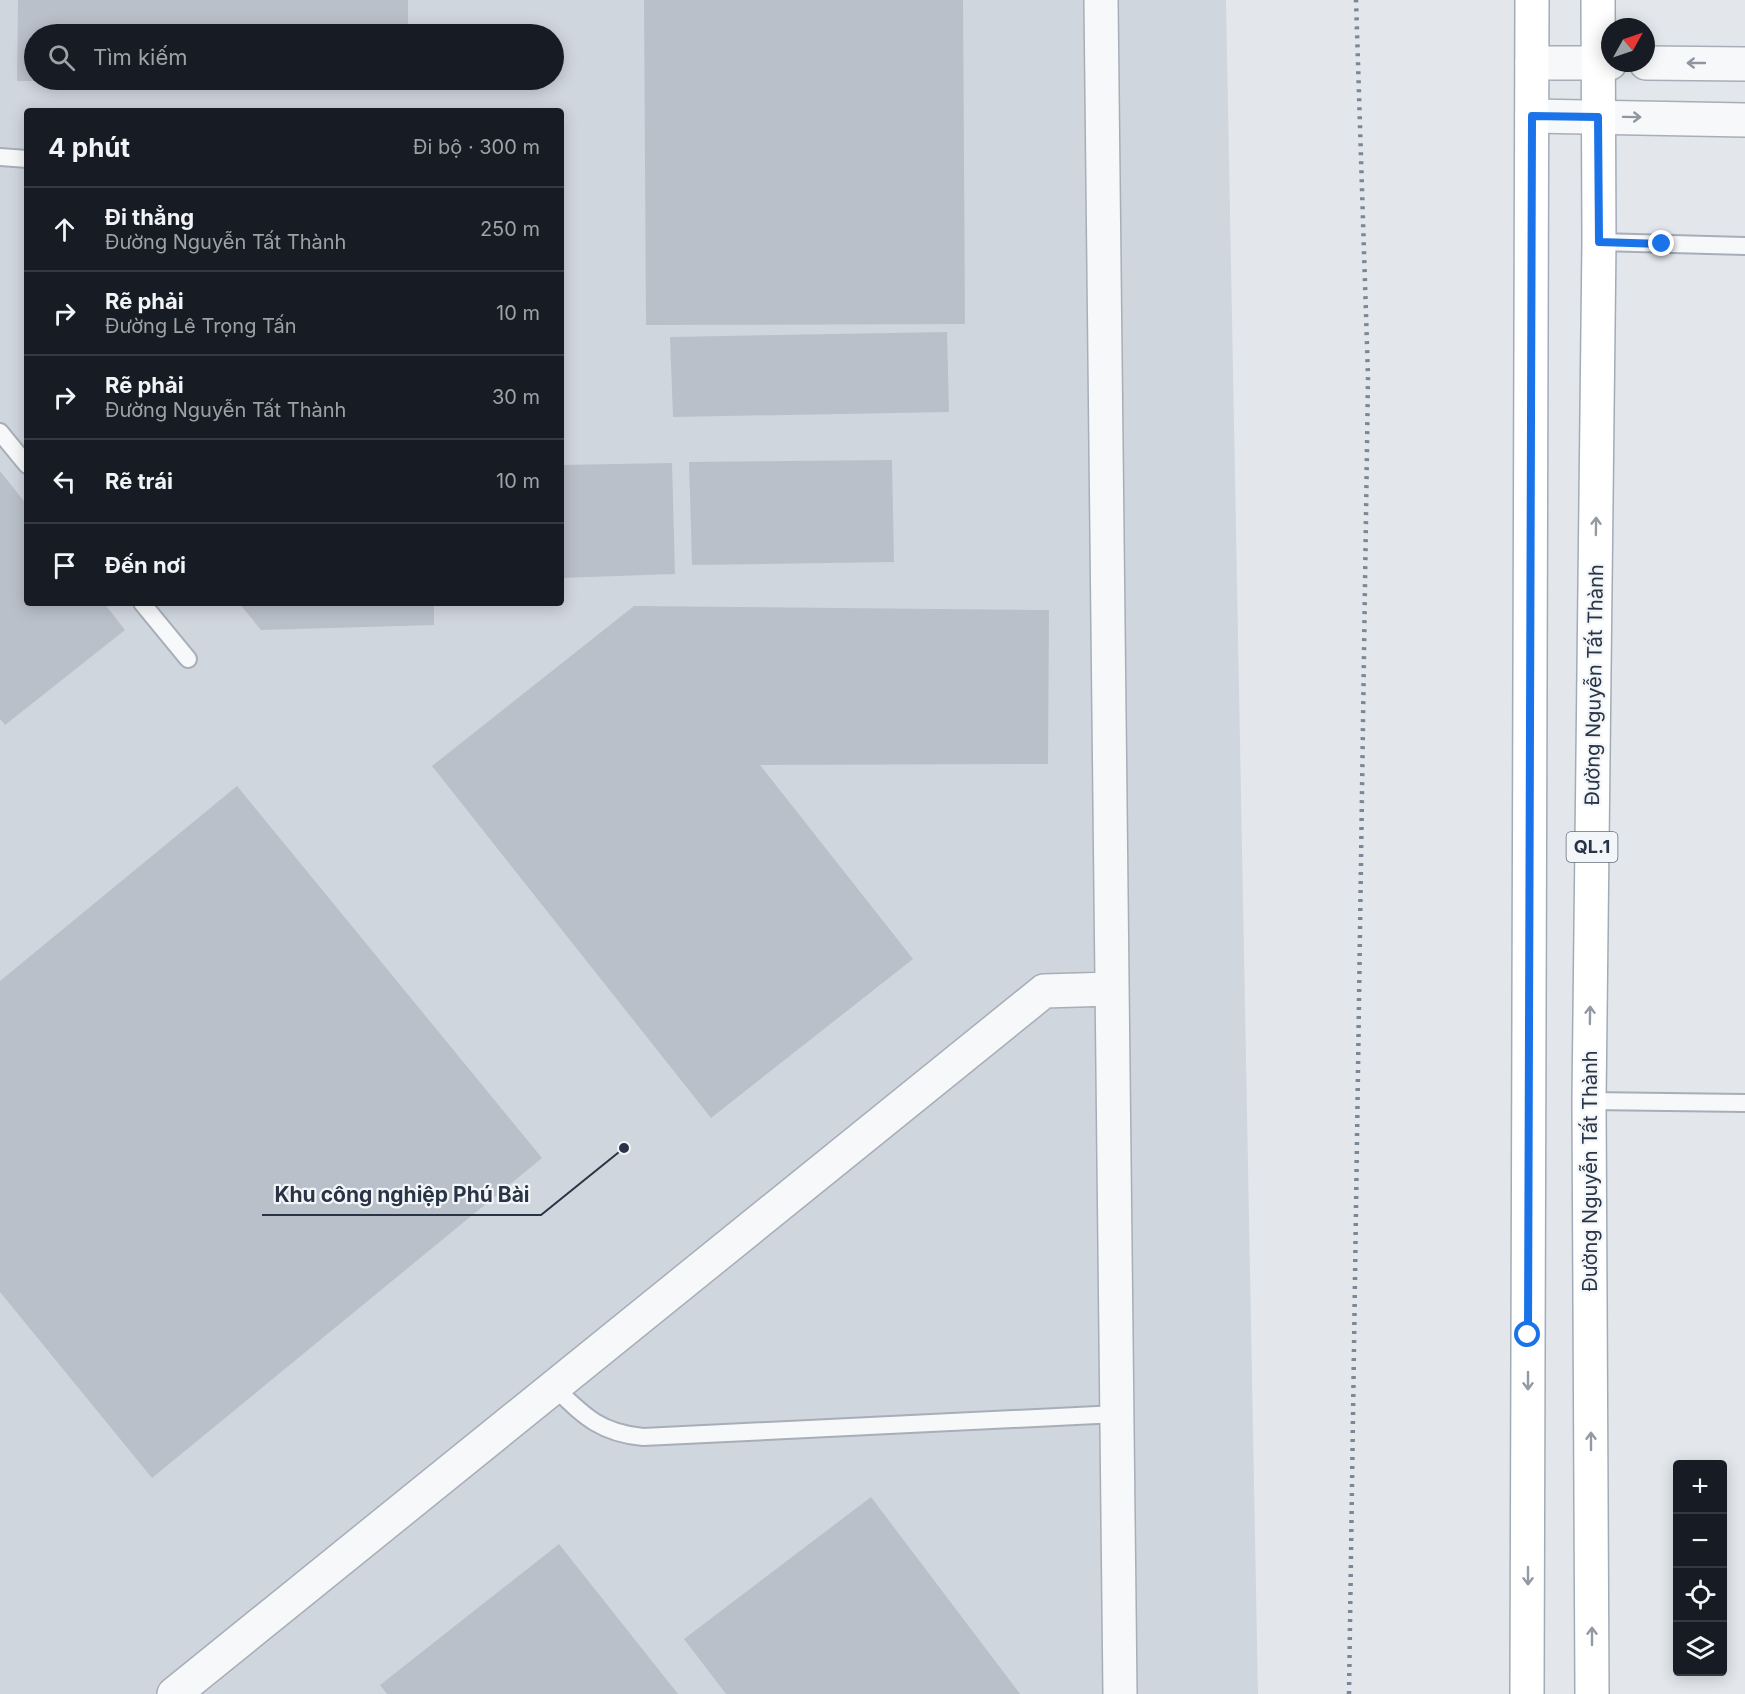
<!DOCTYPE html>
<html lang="vi">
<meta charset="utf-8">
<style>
body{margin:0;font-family:Inter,sans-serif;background:#20242c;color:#f1f3f6}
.controls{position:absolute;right:18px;bottom:18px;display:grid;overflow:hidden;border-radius:6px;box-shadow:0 3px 15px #0003}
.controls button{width:54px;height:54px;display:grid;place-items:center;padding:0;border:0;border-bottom:2px solid #363941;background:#171b24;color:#f1f3f6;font:30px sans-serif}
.compass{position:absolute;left:1601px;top:18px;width:54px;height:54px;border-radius:50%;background:#171b24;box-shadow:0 3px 15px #0003;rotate:50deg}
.stop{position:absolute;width:18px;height:18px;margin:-14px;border:4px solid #1a73e8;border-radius:50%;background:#fff}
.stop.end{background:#1a73e8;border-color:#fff;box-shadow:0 2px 6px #0008}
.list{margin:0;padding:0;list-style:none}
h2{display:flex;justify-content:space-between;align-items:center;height:78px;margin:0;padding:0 24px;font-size:26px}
h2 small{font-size:20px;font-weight:400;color:#9ea1a6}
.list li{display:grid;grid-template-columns:39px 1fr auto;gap:18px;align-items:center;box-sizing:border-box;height:84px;padding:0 24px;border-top:2px solid #363941}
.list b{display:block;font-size:22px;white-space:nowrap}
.list p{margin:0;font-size:20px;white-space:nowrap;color:#9ea1a6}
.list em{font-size:20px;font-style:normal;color:#9ea1a6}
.icon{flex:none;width:33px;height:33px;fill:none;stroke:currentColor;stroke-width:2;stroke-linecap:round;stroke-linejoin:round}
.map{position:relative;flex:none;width:1745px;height:1694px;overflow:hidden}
.search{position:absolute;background:#171b24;box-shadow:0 3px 15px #0003;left:24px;top:24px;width:540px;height:66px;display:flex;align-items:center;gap:15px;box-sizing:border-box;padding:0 21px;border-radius:33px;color:#9ea1a6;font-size:22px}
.panel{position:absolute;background:#171b24;box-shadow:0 3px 15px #0003;left:24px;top:108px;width:540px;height:498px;border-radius:6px}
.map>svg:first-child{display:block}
</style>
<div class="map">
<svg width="1745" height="1694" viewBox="0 0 1745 1694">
<rect width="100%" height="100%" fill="#e3e7ec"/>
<path fill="#d0d6de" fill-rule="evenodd" d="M0 0H1226L1258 1694H0ZM34 34H554V80H34ZM27 111H561V603H27Z"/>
<path fill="#b9c0ca" d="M18 0H408V34H34V81H17Z
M644 0H963L965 324 646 325Z
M56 80H407V88L56 82Z
M947 332 949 412 673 417 670 337Z
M892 460 894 562 692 565 689 462Z
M672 463 675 574 561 578V465Z
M0 471 27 505V603H104L125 630 5 725 0 719Z
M239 603H434V625L261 630Z
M634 606 1049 610 1048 764 760 765 913 959 711 1118 432 766Z
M237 786 542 1158 152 1478 0 1292V981Z
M871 1497 1020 1694H726L684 1639Z
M559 1544 678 1694H387L380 1685Z"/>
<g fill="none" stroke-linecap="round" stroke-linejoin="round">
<g stroke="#a7aeb7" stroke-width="20">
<path id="lane" d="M0 157 27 159
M1599 242 1745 246
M0 432 27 465
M142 603 188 659
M1589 1101 1745 1103
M554 1387C584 1416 600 1433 643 1437L1117 1414"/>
</g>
<g stroke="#a7aeb7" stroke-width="36">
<path id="street" d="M1101 0 1120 1694
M1532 63H1610
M1646 63 1745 64
M1532 116 1745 120
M174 1694 1044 991 1112 989"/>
</g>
<g stroke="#a1acb9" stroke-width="36">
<path id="primary" d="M1527 1694 1532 0
M1592 1694 1589 1101 1599 242 1598 0"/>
</g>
<use href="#lane" stroke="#f6f8fa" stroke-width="16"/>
<use href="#street" stroke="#f6f8fa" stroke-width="33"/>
<use href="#primary" stroke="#fff" stroke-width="33"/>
<path stroke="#7a8797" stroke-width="4.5" stroke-dasharray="3 6" stroke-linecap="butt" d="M1349 1694 1368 377 1356 0"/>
</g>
<defs><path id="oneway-shaft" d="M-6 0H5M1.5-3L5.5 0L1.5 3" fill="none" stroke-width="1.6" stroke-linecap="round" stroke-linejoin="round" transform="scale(1.5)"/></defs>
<g stroke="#9096a0">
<use href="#oneway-shaft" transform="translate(1696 63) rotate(-180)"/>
<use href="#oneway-shaft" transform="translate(1632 117) rotate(1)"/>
</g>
<g stroke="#949aa2">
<use href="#oneway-shaft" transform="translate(1596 526) rotate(-89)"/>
<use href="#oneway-shaft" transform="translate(1590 1015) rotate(-89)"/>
<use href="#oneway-shaft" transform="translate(1528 1381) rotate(90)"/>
<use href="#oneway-shaft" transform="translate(1591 1441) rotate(-90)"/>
<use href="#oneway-shaft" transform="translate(1528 1576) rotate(90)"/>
<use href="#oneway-shaft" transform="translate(1592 1636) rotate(-90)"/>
</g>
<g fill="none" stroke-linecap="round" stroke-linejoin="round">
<path stroke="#1a73e8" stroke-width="8" d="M1528 1335 1532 116 1598 117 1599 242 1662 244"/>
</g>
<g text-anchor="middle" stroke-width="4.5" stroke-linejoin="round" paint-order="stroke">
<rect fill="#f3f6f9" stroke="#666f7c" stroke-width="1.5" x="1566.5" y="832" width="51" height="30" rx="4.5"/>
<g font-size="18" font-weight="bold" fill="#293546">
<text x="1592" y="853">QL.1</text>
</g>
<g font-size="20" fill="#293546" stroke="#f3f6f9">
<text transform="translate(1594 685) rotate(-89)" y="7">Đường Nguyễn Tất Thành</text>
<text transform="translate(1590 1171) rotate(-90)" y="7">Đường Nguyễn Tất Thành</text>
</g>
</g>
<path fill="none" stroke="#293546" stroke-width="2" d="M624 1148L541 1215H262"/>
<circle fill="#293546" stroke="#f3f6f9" stroke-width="2" cx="624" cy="1148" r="6"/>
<g font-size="21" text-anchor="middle" font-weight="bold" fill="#293546" stroke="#f3f6f9" stroke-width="4.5" stroke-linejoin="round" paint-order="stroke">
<text x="402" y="1202">Khu công nghiệp Phú Bài</text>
</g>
</svg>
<div class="controls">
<button>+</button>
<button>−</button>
<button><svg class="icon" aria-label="locate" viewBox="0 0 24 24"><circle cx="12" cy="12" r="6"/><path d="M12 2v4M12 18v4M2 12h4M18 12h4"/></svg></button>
<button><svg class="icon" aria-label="layers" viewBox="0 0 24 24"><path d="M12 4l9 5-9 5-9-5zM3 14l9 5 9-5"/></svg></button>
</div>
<svg class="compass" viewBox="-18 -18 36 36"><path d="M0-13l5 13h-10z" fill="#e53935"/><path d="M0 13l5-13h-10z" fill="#9ea1a6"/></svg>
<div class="stop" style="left:1528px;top:1335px"></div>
<div class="stop end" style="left:1662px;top:244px"></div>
<div class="search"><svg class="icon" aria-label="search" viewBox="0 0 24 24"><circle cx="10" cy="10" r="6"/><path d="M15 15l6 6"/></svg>Tìm kiếm</div>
<section class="panel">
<h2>4 phút<small>Đi bộ · 300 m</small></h2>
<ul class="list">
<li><svg class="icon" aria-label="ahead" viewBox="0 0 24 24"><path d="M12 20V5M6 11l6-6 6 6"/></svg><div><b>Đi thẳng</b><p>Đường Nguyễn Tất Thành</p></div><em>250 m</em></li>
<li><svg class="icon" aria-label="right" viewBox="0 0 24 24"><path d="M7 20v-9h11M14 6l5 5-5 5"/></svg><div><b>Rẽ phải</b><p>Đường Lê Trọng Tấn</p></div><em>10 m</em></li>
<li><svg class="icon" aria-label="right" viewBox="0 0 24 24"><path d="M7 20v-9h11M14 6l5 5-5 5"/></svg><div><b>Rẽ phải</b><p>Đường Nguyễn Tất Thành</p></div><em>30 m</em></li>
<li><svg class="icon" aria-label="left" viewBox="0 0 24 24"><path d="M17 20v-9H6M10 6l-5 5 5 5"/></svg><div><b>Rẽ trái</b></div><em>10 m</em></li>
<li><svg class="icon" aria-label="arrive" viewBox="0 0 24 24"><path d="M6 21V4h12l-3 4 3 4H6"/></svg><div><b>Đến nơi</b></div></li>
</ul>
</section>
</div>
